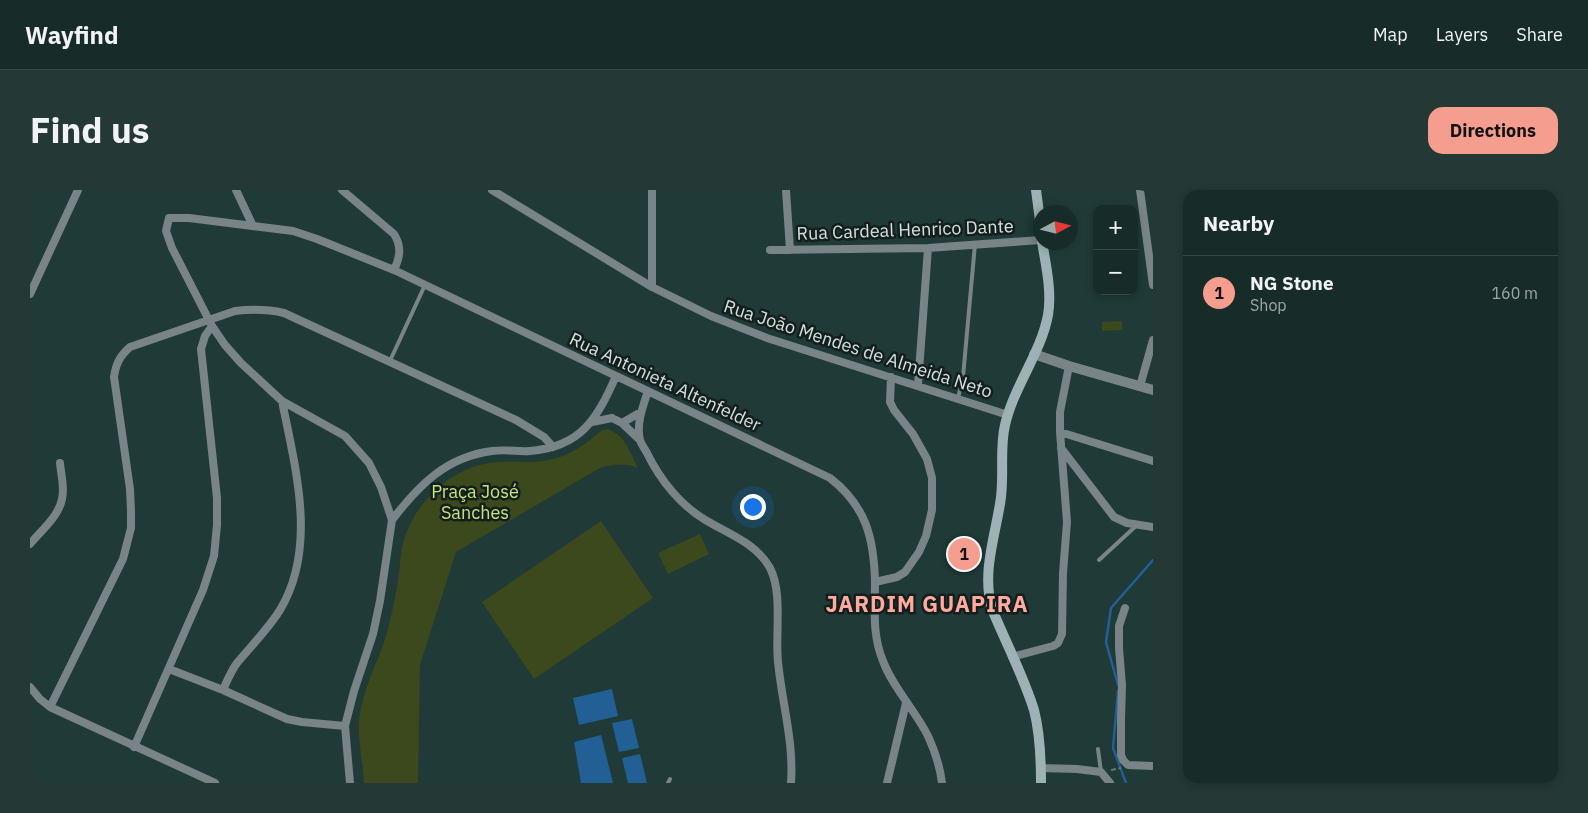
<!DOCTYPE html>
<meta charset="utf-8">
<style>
body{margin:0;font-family:"IBM Plex Sans",sans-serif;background:#243835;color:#f1f3f6}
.controls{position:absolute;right:15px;top:15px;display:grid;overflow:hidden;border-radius:10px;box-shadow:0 2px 8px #0003}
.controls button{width:45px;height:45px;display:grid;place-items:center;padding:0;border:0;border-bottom:1px solid #364846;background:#172c29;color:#f1f3f6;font:25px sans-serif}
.compass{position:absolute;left:1003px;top:15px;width:45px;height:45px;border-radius:50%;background:#172c29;box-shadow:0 2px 8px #0003;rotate:83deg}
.you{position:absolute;left:722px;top:316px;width:18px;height:18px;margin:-12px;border:4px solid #fff;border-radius:50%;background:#1a73e8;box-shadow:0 0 0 8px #1a73e833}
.badge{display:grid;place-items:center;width:32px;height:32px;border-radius:50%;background:#f59d8f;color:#111;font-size:16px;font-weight:700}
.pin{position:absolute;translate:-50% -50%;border:2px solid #fff;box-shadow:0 1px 5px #0006}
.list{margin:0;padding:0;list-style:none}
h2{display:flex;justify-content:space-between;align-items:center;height:65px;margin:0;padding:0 20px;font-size:21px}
h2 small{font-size:16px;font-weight:400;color:#9ea7a8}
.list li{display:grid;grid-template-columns:32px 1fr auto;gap:15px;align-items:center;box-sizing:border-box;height:75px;padding:0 20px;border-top:1px solid #364846}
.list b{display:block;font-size:19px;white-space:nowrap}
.list p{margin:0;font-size:16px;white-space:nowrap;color:#9ea7a8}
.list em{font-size:16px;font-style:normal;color:#9ea7a8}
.map{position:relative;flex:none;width:1123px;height:593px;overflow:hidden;border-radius:15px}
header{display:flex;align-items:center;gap:30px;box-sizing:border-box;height:70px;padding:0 25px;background:#172c29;border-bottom:1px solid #364846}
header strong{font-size:24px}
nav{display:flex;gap:28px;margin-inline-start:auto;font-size:18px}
.intro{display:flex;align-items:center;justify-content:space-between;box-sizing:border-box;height:120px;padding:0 30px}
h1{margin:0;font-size:35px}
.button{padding:12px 22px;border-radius:15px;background:#f59d8f;color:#111;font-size:18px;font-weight:700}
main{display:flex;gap:30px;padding:0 30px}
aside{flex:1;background:#172c29;border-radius:15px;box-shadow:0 2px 8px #0003}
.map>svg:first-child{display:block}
</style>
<header>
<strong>Wayfind</strong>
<nav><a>Map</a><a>Layers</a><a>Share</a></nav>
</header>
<div class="intro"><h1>Find us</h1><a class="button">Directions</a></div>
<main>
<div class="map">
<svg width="1123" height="593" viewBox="0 0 1123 593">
<rect width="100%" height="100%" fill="#1f3a37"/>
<path fill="#3c491d" d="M1092 131V140L1072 141V132Z
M577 239C595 244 600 263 608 278 595 273 583 274 570 278L426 362 390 475 388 593H334C333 573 328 553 329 533 331 502 347 475 356 446 361 428 365 409 368 391 370 378 370 365 373 353 382 320 407 292 438 279 458 270 478 272 498 272 530 272 549 260 572 240Z
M571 331 623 408 504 489 452 412Z
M670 344 679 364 638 384 628 363Z"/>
<path fill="#225f95" d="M582 499 588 526 549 535 543 508Z
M602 529 609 558 589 562 582 533Z
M571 545 583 593H551L544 552Z
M610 564 617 593H598L592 568Z"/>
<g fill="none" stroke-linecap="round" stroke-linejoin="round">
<path stroke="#225f95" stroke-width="2.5" d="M1088 495 1076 452 1081 418 1123 370
M1088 501 1083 558 1096 593"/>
<path stroke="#627976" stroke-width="2" stroke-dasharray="5 2.5" stroke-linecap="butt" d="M1081 580 1091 578"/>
<path stroke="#788487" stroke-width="4" d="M359 173 395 95
M928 208 933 187 945 54
M1069 370 1107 335
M1068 559 1071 582
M638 593 640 589"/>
<path stroke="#788487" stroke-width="8" d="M206 0 223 36
M312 0 364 44C372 57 370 67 364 80
M462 0 622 97 681 126 737 148 978 225
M622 0V97
M756 0 760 60
M1110 0 1123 95
M740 60 898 58 1011 50
M0 104 48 0
M888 195 898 58
M1110 196 1123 150
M618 201C613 216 606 234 610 250 611 254 615 259 617 263 630 290 651 316 677 331 699 344 727 354 740 378 753 403 745 444 748 472 752 513 764 552 761 593
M582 228 592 233 610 250
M562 232 582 228
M592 233 611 222
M1030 242 1123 271
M1031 258 1084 327 1097 333 1123 337
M362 330C389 295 416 267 462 261 475 259 488 262 500 261 551 257 567 229 586 186
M0 354C11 341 29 326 32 309 35 297 31 285 30 273
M845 392 867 387 875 382 889 362 896 346 902 320V288L897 269 883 244 864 220 860 212 861 187
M1095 418 1089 436V458L1092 495 1091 530V565L1093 570 1098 575 1123 576
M982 467 1023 456 1028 453 1032 444 1033 383 1037 332 1030 242V222L1039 176
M139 479 193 500 257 529 272 532 315 536
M0 497 10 509 20 517 185 593
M193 500C197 491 201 481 207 473 222 455 238 439 250 420 288 357 265 277 252 211
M20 517 93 369 101 338V321L100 299 84 187C86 173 90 166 100 157L205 121C222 119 237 119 254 123L486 230 514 247 523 257
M104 557 173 400 184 366 187 335V308L171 159 175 146 182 136
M1010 578 1047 579 1071 582 1080 593
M320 593 315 536 324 501 343 444 350 411 362 330 351 297 339 273 315 246 252 211 211 173 195 155 182 136 142 58 136 41 139 28H159L263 41 287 49 364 80 800 288C836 316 844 348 845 392 845 418 842 445 853 471 863 498 885 520 898 546 905 561 910 577 912 593
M857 593 876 513"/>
<path stroke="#788487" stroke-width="10" d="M1004 164 1039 176 1123 200"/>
<path stroke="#9eb1b6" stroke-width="10" d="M1006 0 1011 38
M1011 593C1011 569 1010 543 1004 520 993 485 976 453 962 419 952 384 964 350 970 314 975 288 969 260 975 235 984 196 1011 163 1018 125 1022 102 1016 75 1012 52"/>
</g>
<g text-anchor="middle" stroke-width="5" stroke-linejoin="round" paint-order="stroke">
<g font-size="18" fill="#d2e1df" stroke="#131e1d">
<text transform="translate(875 40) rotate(-2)" y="6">Rua Cardeal Henrico Dante</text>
<text transform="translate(828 159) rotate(18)" y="6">Rua João Mendes de Almeida Neto</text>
<text transform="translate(635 192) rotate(25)" y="6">Rua Antonieta Altenfelder</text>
</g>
<g font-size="18" fill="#c4e57c" stroke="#131e1d">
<text x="445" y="308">Praça José<tspan x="445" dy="21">Sanches</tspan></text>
</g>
<g font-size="22" font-weight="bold" letter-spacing="1" fill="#feab9e" stroke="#131e1d">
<text x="897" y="422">JARDIM GUAPIRA</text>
</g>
</g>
</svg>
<div class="controls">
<button>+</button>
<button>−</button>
</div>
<svg class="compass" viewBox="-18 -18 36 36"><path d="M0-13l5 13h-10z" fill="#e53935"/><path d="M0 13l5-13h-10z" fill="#9ea7a8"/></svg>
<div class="you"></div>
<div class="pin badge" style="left:934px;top:364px">1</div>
</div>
<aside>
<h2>Nearby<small></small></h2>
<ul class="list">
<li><span class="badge">1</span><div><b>NG Stone</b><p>Shop</p></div><em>160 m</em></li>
</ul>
</aside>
</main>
